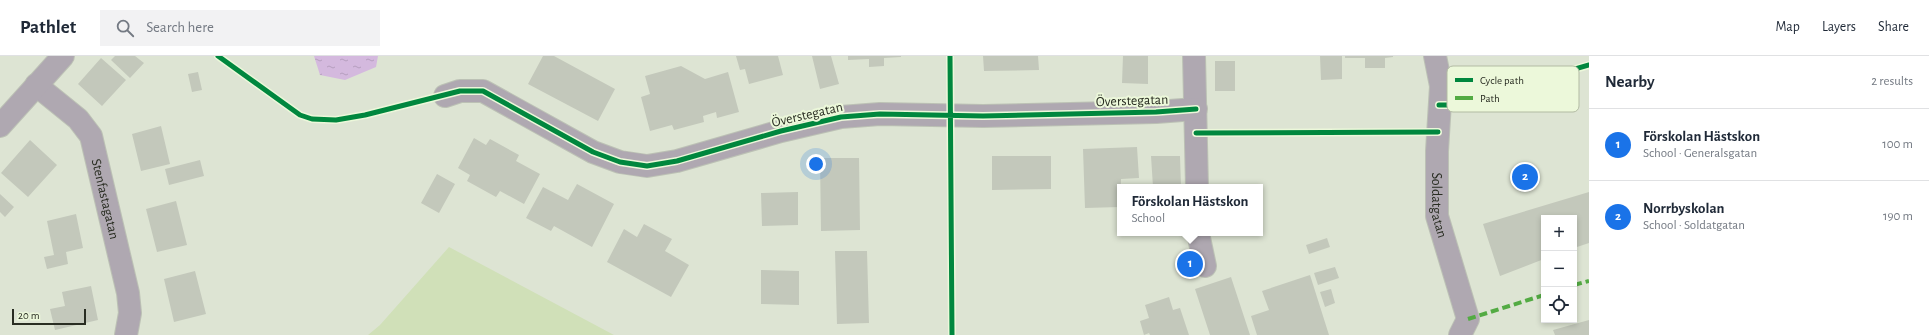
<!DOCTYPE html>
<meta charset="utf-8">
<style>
body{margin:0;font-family:"Alegreya Sans",sans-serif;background:#f2f2f3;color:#1f2937}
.controls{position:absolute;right:12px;bottom:12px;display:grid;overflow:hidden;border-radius:0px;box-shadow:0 2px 6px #0003}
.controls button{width:36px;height:36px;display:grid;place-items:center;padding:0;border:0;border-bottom:1px solid #e0e1e3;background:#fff;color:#1f2937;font:20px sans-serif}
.scale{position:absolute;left:12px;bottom:10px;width:74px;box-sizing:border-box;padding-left:4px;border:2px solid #292d22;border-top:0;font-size:11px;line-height:14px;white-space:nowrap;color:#292d22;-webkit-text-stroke:3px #ecf8da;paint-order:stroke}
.you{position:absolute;left:816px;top:108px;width:14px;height:14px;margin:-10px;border:3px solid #fff;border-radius:50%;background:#1a73e8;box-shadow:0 0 0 6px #1a73e833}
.badge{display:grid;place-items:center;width:26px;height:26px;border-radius:50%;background:#1a73e8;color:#fff;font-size:13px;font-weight:700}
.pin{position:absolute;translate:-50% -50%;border:2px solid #fff;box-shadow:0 1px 4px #0006}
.popup{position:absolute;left:1117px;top:128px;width:146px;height:52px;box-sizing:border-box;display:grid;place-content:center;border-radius:0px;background:#fff;filter:drop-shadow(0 1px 3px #0005);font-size:13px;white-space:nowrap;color:#747a83}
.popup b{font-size:15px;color:#1f2937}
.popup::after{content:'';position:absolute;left:50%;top:100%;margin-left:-8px;border:8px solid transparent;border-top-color:#fff}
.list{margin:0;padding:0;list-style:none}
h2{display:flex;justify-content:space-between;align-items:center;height:52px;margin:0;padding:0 16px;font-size:17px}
h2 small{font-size:13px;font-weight:400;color:#747a83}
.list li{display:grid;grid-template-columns:26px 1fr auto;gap:12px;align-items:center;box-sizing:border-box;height:72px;padding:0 16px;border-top:1px solid #e0e1e3}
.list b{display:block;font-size:15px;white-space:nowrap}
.list p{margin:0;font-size:13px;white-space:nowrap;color:#747a83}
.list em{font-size:13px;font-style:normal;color:#747a83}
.icon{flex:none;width:22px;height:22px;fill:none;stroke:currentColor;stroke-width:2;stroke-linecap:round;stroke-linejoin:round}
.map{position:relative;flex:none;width:1589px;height:279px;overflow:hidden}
header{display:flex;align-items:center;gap:24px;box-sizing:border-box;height:56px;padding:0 20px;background:#fff;border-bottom:1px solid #e0e1e3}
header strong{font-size:19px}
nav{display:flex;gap:22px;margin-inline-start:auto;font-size:14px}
.search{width:280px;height:36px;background:#f2f2f3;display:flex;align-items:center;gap:10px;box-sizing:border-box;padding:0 14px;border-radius:0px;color:#747a83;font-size:15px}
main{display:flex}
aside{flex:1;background:#fff}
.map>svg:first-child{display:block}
</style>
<header>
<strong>Pathlet</strong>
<div class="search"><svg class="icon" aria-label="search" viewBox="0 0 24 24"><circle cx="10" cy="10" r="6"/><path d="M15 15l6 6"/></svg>Search here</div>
<nav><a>Map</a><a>Layers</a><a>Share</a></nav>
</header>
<main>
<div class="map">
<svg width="1589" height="279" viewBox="0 0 1589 279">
<defs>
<pattern id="water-ripples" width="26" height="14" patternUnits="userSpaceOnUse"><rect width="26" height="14" fill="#d4b9de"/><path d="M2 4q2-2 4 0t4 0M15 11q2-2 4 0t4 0" fill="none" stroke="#b69fbe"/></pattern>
</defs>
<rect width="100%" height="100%" fill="#dde4d3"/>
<path fill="#d0e0b8" d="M449 191 614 279H368L380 269Z"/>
<path fill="url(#water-ripples)" d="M314 0H378L376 11 345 24 320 19Z"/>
<path fill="#c3c8bb" d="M115 0H135L144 7 130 22 111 4Z
M543 0H554L615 33 598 65 528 28Z
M736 0H778L783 19 749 28 745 13 740 14Z
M812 0H831L839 28 820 33Z
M848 0H901V1L884 2V10L869 11V3L848 4Z
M983 0H1038L1039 14 984 15Z
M1123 0H1148V28L1122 27Z
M1320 0H1342V23L1321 24Z
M1345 0H1393V1L1385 2V12H1365V2H1345Z
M101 2 126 24 102 50 78 28Z
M1215 5H1235V35H1215Z
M681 10 705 23 728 16 739 56 717 62 716 56 703 60 704 66 674 74 672 69 650 75 641 41 650 38 645 20Z
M198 16 202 34 192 36 188 18Z
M161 70 170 108 141 115 132 78Z
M474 82 486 89 490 83 519 99 516 105 540 118 524 148 500 135 496 141 467 125 470 119 458 112Z
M30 84 57 109 28 141 1 117Z
M1137 91 1139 122 1121 123 1120 151 1085 152 1083 93Z
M992 100H1051V133L992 134Z
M1151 100H1180L1181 131H1153Z
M820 102H859L860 174 821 175Z
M200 104 204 120 169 129 165 113Z
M437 118 455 128 439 157 421 147Z
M577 128 614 148 592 191 554 170 551 175 526 162 543 131 568 144Z
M798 136V169L762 170 761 137Z
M1589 136V187L1574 192V162H1544V203L1500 220 1483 168Z
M0 138 14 151 5 161 0 156Z
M176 145 187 189 157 196 146 153Z
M76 158 83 192 66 196 68 208 47 213 44 201 54 199 47 165Z
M644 168 672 183 665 195 689 209 671 241 607 206 624 173 637 181Z
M1327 182 1330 191 1309 198 1306 189Z
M835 195H867L869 267 837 268Z
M1335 211 1339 222 1318 229 1314 217Z
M761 214 799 215V249L761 248Z
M195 215 206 258 174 266 164 223Z
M1310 219 1329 279H1257L1251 260 1269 254 1262 235Z
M1231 221 1250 279H1210L1195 233Z
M91 230 98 264 55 274 50 253 65 250 62 236Z
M1331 233 1335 247 1325 251 1320 236Z
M1169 241 1173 254 1180 252 1189 279H1150L1149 277 1144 279 1140 265 1149 262 1145 249Z
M1589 264V279H1555L1553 274Z"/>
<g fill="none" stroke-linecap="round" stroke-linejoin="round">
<g stroke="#bcc1b5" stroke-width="24">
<g id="minor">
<path d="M1194 0 1197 131"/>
<path id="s1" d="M1435 0 1441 30 1437 95V160L1468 263 1460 279"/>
<path id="s2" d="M36 29 78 63 91 80 128 237 130 257 126 279"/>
<path d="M445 40 460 35H483L593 96 620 106 647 110 677 105 781 75 841 61 880 58 983 60 1156 56 1196 53"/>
<path d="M0 70 63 0"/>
<path d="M1198 177 1205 210"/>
</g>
</g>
<use href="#minor" stroke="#afa8b1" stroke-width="22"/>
<path stroke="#53ab43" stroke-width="4" stroke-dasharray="8 4" stroke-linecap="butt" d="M1574 229 1589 225
M1468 263 1544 239"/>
<g stroke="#ecf8da" stroke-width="8">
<path id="cycleway" d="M218 0 300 59 312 63 336 64 365 59 460 35H483L593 96 620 106 647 110 677 105 781 75 841 61 880 58 983 60 1156 56 1196 53
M950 0 952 279
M1439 49H1451L1589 9
M1196 77 1438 76"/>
</g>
<use href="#cycleway" stroke="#00873e" stroke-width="5"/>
</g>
<g text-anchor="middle" stroke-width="4" stroke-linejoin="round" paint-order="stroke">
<g font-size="14" fill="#292d22" stroke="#ecf8da">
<text transform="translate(1132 44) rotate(-2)" y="5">Överstegatan</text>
<text transform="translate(807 58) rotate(-13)" y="5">Överstegatan</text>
<text dy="5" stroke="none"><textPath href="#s2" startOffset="140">Stenfastagatan</textPath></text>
<text dy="5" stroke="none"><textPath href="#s1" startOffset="150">Soldatgatan</textPath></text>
</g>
</g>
<rect x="1447" y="10" width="132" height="46" rx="6" fill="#ecf8da" stroke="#b2bba3" stroke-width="1"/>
<rect x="1455" y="22" width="18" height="4" fill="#00873e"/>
<rect x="1455" y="40" width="18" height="4" fill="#53ab43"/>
<g font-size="11" fill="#292d22">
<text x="1480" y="28">Cycle path</text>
<text x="1480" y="46">Path</text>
</g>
</svg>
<div class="controls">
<button>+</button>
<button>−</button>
<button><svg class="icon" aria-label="locate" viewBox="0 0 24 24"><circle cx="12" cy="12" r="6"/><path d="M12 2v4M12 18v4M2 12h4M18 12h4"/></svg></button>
</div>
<div class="scale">20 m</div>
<div class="you"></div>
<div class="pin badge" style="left:1190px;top:208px">1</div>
<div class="popup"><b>Förskolan Hästskon</b>School</div>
<div class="pin badge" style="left:1525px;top:121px">2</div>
</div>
<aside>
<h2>Nearby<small>2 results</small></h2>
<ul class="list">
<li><span class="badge">1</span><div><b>Förskolan Hästskon</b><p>School · Generalsgatan</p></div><em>100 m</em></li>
<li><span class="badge">2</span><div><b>Norrbyskolan</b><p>School · Soldatgatan</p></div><em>190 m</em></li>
</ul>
</aside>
</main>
